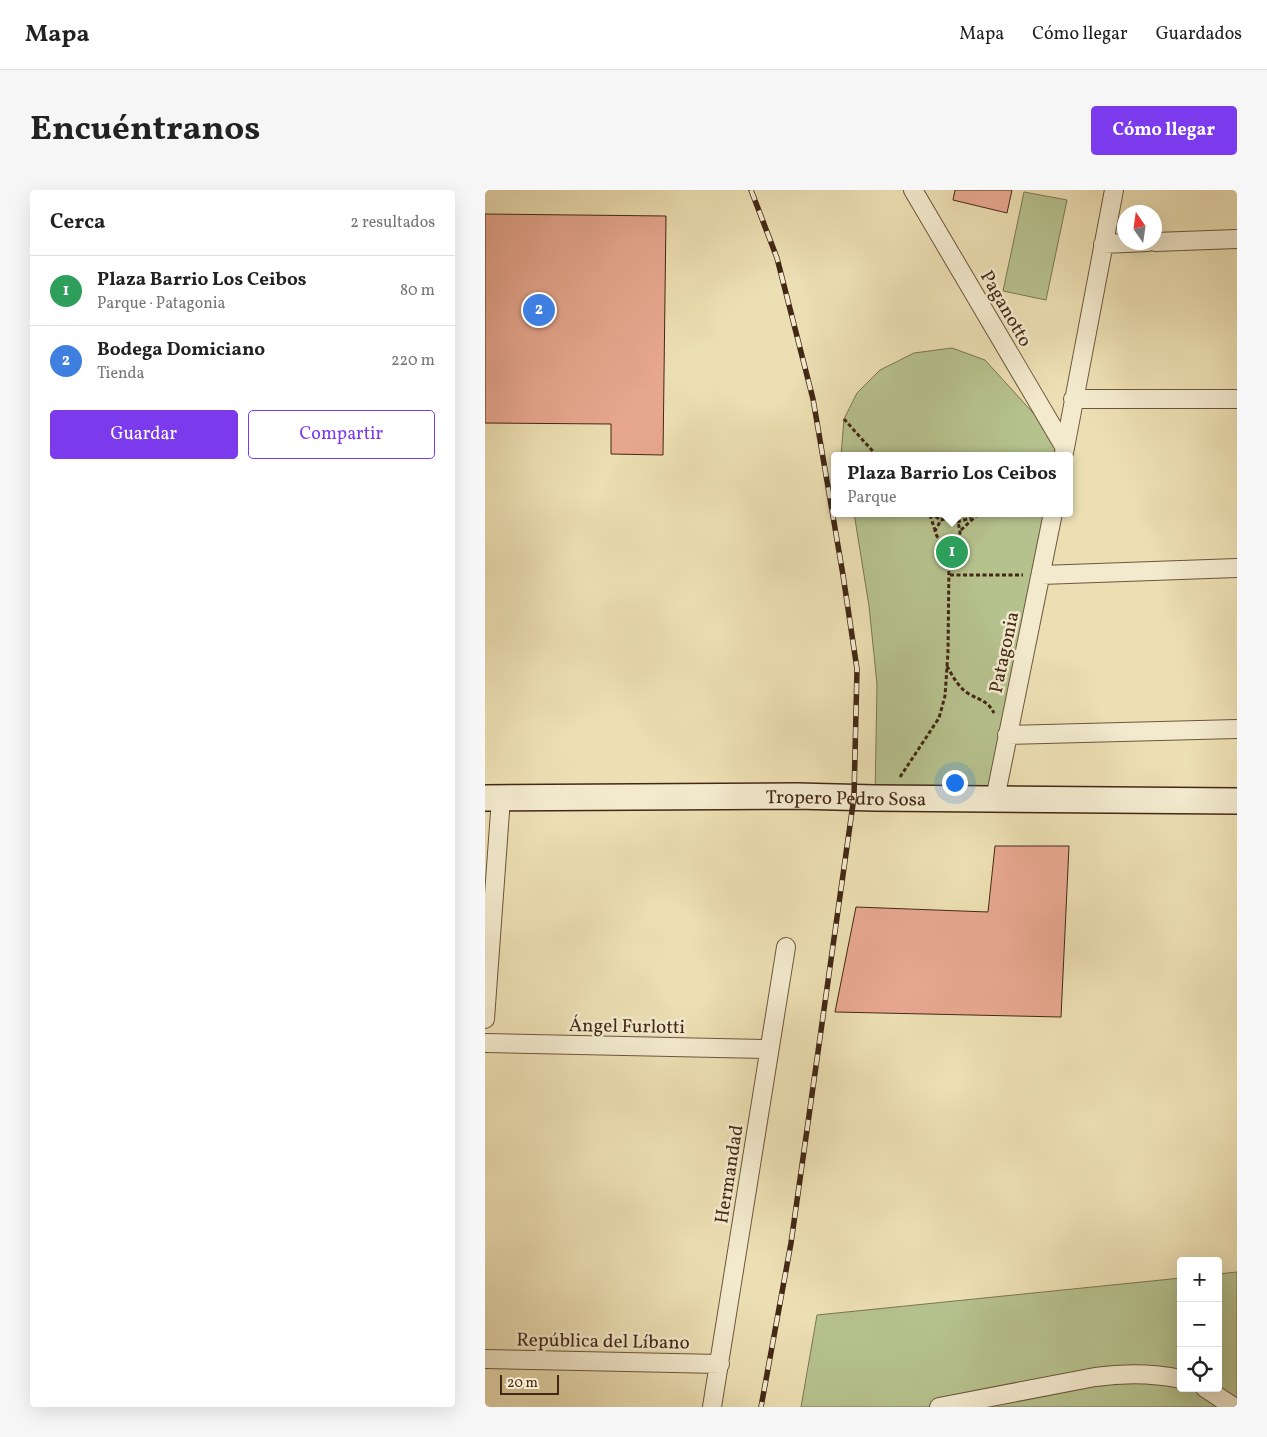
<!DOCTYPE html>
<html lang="es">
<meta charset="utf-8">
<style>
body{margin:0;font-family:Vollkorn,serif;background:#f6f6f6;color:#222}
.controls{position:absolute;right:15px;bottom:15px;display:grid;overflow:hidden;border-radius:5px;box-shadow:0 5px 20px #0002}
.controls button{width:45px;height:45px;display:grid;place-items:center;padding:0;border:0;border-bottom:1px solid #e0e0e0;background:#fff;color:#222;font:25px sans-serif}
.compass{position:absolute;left:632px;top:15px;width:45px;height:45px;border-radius:50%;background:#fff;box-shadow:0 5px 20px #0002;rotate:347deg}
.scale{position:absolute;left:15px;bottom:12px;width:59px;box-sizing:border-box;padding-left:5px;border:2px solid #432816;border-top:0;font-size:14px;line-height:18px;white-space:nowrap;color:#432816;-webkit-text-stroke:4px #f3eace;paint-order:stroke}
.you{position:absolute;left:469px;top:592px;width:18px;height:18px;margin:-12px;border:4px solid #fff;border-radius:50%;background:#1a73e8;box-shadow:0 0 0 8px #1a73e833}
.badge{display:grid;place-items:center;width:32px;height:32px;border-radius:50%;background:#7c3aed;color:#fff;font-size:16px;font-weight:700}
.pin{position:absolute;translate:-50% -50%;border:2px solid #fff;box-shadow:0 1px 5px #0006}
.popup{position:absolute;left:346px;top:262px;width:242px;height:65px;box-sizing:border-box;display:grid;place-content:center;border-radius:5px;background:#fff;filter:drop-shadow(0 1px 4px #0005);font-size:16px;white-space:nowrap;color:#767676}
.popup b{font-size:19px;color:#222}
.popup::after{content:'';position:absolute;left:50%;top:100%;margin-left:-10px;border:10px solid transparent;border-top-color:#fff}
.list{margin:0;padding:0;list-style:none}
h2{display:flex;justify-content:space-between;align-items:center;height:65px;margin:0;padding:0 20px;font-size:21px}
h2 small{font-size:16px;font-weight:400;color:#767676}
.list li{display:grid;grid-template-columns:32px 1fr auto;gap:15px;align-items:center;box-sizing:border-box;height:70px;padding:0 20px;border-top:1px solid #e0e0e0}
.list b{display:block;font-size:19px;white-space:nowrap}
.list p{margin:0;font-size:16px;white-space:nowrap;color:#767676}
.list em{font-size:16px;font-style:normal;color:#767676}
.actions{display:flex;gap:10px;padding:15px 20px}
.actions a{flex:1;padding:11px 0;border:1px solid #7c3aed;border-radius:5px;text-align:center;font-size:18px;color:#7c3aed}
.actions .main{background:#7c3aed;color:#fff}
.icon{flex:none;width:28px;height:28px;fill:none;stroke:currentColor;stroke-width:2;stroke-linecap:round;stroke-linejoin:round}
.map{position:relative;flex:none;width:752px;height:1217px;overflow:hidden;border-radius:5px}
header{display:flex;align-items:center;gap:30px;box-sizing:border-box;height:70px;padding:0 25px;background:#fff;border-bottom:1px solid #e0e0e0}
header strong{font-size:24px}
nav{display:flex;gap:28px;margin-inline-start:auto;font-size:18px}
.intro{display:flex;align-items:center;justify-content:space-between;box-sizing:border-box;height:120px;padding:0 30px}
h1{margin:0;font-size:35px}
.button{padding:12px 22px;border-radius:5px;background:#7c3aed;color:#fff;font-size:18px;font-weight:700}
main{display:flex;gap:30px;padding:0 30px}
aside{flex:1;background:#fff;border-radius:5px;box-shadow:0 5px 20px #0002}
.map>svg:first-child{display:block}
</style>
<header>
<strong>Mapa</strong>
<nav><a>Mapa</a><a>Cómo llegar</a><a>Guardados</a></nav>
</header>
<div class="intro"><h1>Encuéntranos</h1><a class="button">Cómo llegar</a></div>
<main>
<aside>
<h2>Cerca<small>2 resultados</small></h2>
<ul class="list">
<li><span class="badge" style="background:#2e9e5b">1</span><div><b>Plaza Barrio Los Ceibos</b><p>Parque · Patagonia</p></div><em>80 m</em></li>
<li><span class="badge" style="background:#3f7fe0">2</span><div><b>Bodega Domiciano</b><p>Tienda</p></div><em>220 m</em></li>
</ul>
<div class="actions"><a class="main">Guardar</a><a>Compartir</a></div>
</aside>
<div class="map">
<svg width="752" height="1217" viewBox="0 0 752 1217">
<rect width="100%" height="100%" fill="#ecdfb3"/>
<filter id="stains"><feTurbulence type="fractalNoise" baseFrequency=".004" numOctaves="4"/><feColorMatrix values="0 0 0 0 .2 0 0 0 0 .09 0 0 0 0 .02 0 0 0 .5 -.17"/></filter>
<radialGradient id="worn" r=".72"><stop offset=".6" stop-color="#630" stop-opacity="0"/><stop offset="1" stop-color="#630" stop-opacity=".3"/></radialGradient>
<path fill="#b6c28e" stroke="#7c7552" d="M539 2 582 10 561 110 518 101Z
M467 158 500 170 580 258 578 266H356L359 229 372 203 395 180 429 163Z
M369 323H567L510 609 390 608 392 494 384 416Z
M752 1082V1217H316L332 1125 696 1088V1198H733V1084Z"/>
<path fill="#e8a890" stroke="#432816" d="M470 0H527L522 23 468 10Z
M0 24 181 26 178 265 126 264V234L0 233Z
M510 656H584L576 827 350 822 371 717 503 722Z"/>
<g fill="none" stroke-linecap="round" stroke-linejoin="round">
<g stroke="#6d563d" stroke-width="20">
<path id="street" d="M428 0 580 258
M670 52 752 49
M618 54 663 52
M588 209H752
M579 263 629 0
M556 385 752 378
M522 545 752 539
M510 609 568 323
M0 829 16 608
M0 853 284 859
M0 1169 235 1174
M720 1198 749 1217
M227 1217 301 757
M454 1217 610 1187C638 1183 668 1183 696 1189"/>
</g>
<g stroke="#432816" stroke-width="28">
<g id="secondary">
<path id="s1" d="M0 608 312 606 390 608 752 611"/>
</g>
</g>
<path stroke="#432816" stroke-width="3" stroke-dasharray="4 2.5" stroke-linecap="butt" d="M359 229 392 266
M445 323 456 330 462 328 472 332C484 353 456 364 450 341L456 330
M445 325 450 340
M472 332 486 328
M476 340 494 323
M457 353 464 368
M465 385H538
M462 476C468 487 474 498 484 504 496 511 502 510 509 523
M415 587 454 528 460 506 463 462 464 371 470 352"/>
<use href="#street" stroke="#f3eace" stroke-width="18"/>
<use href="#secondary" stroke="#f3eace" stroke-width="25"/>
<g stroke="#432816" stroke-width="5.5">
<path id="rail" d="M266 0 292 68 328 209 358 385 372 479 369 607 306 1053 276 1217"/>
</g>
<use href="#rail" stroke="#f3eace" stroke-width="4" stroke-dasharray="11" stroke-linecap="butt"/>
</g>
<g text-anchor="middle" stroke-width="5" stroke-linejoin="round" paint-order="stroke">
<g font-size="19" fill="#432816" stroke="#f3eace">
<text transform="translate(522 118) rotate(60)" y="7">Paganotto</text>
<text transform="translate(518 462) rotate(-78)" y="7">Patagonia</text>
<text dy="7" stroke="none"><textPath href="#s1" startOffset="361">Tropero Pedro Sosa</textPath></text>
<text transform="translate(142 835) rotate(1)" y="7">Ángel Furlotti</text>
<text transform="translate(243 984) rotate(-81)" y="7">Hermandad</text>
<text transform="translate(118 1150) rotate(1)" y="7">República del Líbano</text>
</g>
</g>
<rect width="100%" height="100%" filter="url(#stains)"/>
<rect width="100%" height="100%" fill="url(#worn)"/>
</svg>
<div class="controls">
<button>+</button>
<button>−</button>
<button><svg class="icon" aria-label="locate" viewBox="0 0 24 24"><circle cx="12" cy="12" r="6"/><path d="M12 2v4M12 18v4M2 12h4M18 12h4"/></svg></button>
</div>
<svg class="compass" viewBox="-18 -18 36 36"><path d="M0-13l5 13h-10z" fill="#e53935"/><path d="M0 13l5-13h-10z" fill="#767676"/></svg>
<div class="scale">20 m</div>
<div class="you"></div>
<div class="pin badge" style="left:467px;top:362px;background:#2e9e5b">1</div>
<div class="popup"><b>Plaza Barrio Los Ceibos</b>Parque</div>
<div class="pin badge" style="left:54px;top:120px;background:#3f7fe0">2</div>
</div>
</main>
